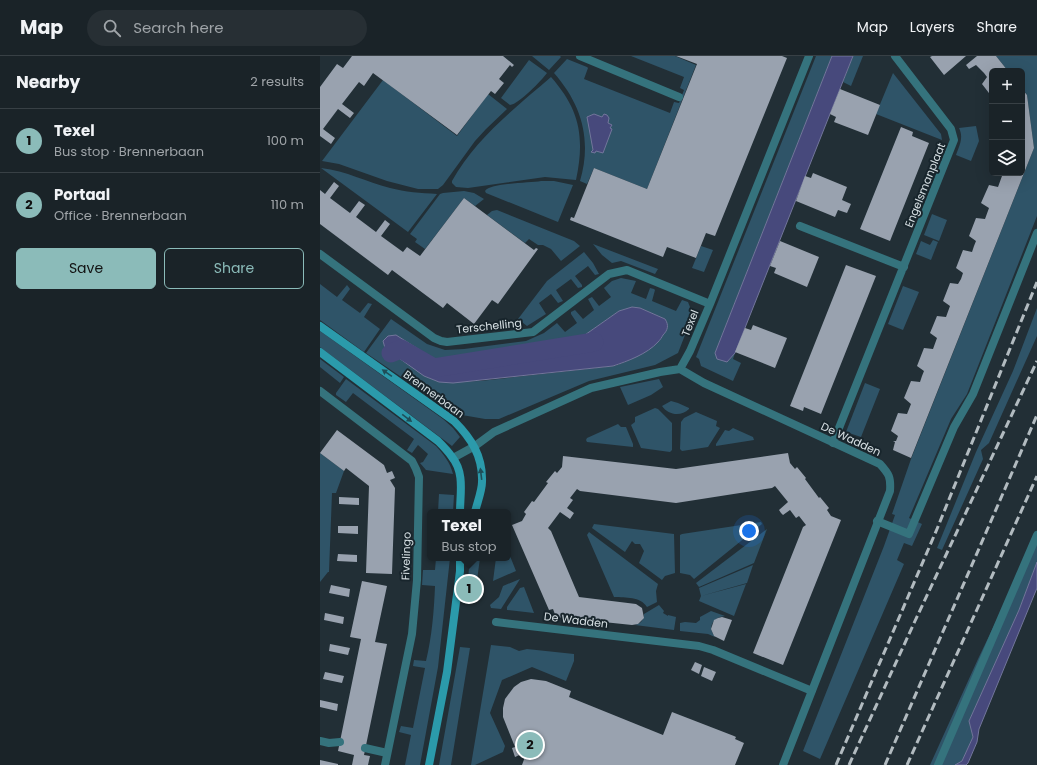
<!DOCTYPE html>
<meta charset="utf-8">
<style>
body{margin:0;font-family:Poppins,sans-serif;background:#272f34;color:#f1f3f6}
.controls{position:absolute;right:12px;top:12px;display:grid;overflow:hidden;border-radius:6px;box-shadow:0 4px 16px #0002}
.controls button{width:36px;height:36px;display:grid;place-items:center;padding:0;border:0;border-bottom:1px solid #384045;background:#1a2328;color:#f1f3f6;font:20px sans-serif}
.you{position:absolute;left:429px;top:475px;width:14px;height:14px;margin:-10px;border:3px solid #fff;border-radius:50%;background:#1a73e8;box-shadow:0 0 0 6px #1a73e833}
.badge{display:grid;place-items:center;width:26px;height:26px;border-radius:50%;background:#8bbbb9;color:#111;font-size:13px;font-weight:700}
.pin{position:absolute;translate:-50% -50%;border:2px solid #fff;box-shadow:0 1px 4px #0006}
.popup{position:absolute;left:107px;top:453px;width:84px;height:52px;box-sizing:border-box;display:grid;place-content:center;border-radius:6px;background:#1a2328;filter:drop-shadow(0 1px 3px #0005);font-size:13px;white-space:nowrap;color:#9fa4a8}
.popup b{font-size:15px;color:#f1f3f6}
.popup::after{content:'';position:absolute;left:50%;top:100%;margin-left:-8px;border:8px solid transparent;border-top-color:#1a2328}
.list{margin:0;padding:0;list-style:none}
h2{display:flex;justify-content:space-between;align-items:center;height:52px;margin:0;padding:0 16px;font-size:17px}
h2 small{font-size:13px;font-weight:400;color:#9fa4a8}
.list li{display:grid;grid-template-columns:26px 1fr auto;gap:12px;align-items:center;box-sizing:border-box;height:64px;padding:0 16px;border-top:1px solid #384045}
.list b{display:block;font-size:15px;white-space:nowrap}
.list p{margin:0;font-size:13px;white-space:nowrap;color:#9fa4a8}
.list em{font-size:13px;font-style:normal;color:#9fa4a8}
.actions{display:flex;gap:8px;padding:12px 16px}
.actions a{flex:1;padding:9px 0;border:1px solid #8bbbb9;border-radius:6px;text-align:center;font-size:14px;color:#8bbbb9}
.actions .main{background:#8bbbb9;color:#111}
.icon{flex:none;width:22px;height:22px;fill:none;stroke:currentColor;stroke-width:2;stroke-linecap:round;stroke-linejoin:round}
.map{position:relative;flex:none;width:717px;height:709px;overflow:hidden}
header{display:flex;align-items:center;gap:24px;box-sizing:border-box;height:56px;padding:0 20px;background:#1a2328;border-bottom:1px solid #384045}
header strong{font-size:19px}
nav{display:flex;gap:22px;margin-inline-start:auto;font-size:14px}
.search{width:280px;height:36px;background:#272f34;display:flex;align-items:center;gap:10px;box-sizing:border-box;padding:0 14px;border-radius:22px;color:#9fa4a8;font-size:15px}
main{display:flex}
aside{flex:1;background:#1a2328}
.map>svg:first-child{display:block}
</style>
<header>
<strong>Map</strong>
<div class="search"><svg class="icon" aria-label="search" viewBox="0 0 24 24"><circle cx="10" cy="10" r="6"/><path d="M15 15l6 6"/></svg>Search here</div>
<nav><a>Map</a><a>Layers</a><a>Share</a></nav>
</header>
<main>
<aside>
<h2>Nearby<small>2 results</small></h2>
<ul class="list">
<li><span class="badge">1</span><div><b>Texel</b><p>Bus stop · Brennerbaan</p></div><em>100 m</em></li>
<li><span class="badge">2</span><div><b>Portaal</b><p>Office · Brennerbaan</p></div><em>110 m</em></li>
</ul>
<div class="actions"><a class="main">Save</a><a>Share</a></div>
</aside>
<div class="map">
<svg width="717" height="709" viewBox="0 0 717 709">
<rect width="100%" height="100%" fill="#222f36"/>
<path fill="#2f5468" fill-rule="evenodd" d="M212 0H240L241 1 229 14Z
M311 0H355L376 9 327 133 274 112 267 128 260 125C272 84 262 49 234 17L247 3 267 11 268 12 264 23 350 57 354 46 359 47 364 34 360 32 364 21Z
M496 0H512L395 297 407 306 415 297 413 303 421 307 413 325 381 310 379 303 376 301Z
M533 0H543L531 30 523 26Z
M676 0H717V160L647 338 631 363 589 462 602 468 592 490 584 487 577 504 584 508 500 703 483 695 564 490 575 459 572 458 591 403 714 92 707 39 702 32V15H688Z
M209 4 227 17C222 24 199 48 190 49L181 42Z
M573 17 621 78 622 84 556 58Z
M231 21C260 54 265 81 256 124L225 121 148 132 136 131 132 127V125C155 83 195 52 231 21Z
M63 24 137 80 168 38 187 53 166 73 155 85 123 129 118 133H98L67 125 19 108 2 105Z
M656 70 659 85 651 105 636 99C639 90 644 82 639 72Z
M1 112C27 115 46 126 70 132 85 136 101 137 117 138L88 176Z
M221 125H234L253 129 238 166 166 137 165 135C170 127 210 127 221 125Z
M144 135 154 137 164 143 155 150 144 142 105 193 95 186 97 183 90 178 120 138 123 137Z
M177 154 254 185 260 190 241 205 231 193 223 189H218L209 183 205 187 167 159 172 155Z
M612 158 627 164 619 185 604 179Z
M613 184 618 186 611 204 596 198 601 185 610 189Z
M273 188 338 213 335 218 301 205 292 207 282 199Z
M381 190 393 194 384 216 372 212Z
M264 196 273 207 279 218 275 219 268 210 255 220 262 229V231L258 232 251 223 236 234 243 245 238 247 231 238 219 247 226 258 207 270 198 263 227 225Z
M301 222 316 225 311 237 326 243 330 232 334 233 335 234 332 245 356 255 362 244 368 246 370 251 369 254 372 261 358 297 335 309 269 325 179 363H165L142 359 140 361 46 297 71 263 107 288 125 294 144 293 206 285 224 277 237 267 245 276 257 267 251 258V256L255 254 263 263 274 254 268 243 272 241 279 250 291 241 284 232 285 231 292 225ZM312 251 320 252 345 263C344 268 345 274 343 278 338 292 307 306 294 310L160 325 119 326 104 320 108 300 125 310 242 295 299 255Z
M0 228 17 241 27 229 30 233 22 244 40 257 48 247 52 248 44 261 60 273 44 296 0 264Z
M583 230 599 236 583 274 568 268Z
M717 252V280L669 387 661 394 663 403 622 494 617 492 656 396 693 315Z
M0 275 123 363 133 372 140 381 132 390 0 291Z
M0 303 24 321 20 327 0 311Z
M26 323 116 390C124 399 130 406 133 418L106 414 100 407 103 406 108 398 98 389 92 397 87 394 94 383 33 337 26 346 16 339V337Z
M339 323 343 331 331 339 308 349 300 331Z
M545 327 560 333 541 381 526 376Z
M351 345 358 347 369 352V353C361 361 348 359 342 350Z
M335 352 338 353 352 367V394L350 396 321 392 311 369 315 366V361Z
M376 356 397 365 396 370 400 372 388 391 362 395 360 393 361 366 364 362Z
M298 368 301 371H306L313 388V391L267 386 266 384 267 382Z
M413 372 433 381 434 384 396 390V388L405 374 409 375Z
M0 397 24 415 16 437H12L9 516H8L0 526Z
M119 438 134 439 133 456H118Z
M441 466 442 468 374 523 370 519 360 517V479L362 478Z
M274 468 354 478 355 517 345 520 342 524 319 507 324 495 320 488H315L312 485 305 496 272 472Z
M447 473 434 507 379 531 376 527Z
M269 476 338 528 336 535 337 546 327 551C320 540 306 542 294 541L267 479Z
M717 480V506L699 554 649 665 653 681 642 705 635 709H610L658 603Z
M188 495 196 515 173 525 176 502H188Z
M116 502H130L118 611 100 709H85L91 679 79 676 81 670 93 672 105 612 93 610 94 604 106 605C112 580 114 555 115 530L102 529 103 514H115Z
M150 502H160L157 524 148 523Z
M433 509 427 527 381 540 426 528 414 560 379 545 381 540 379 532Z
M200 523 181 553 171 552 170 549 179 541 183 530Z
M204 531 214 557 187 554V551L200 532Z
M339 549 344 555 343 557 348 560V559L356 561 354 574 315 569C320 568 324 564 324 558Z
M391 555 405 560C393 561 387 571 395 581L388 578 360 575V567L365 566 376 567 380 564V561Z
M171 589 190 591 199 595 207 593 254 598V605L246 625 212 611 182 624 170 657 185 690 183 696 155 709H151Z
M140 591 150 592 131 709H119Z"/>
<path fill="#47497c" stroke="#72769b" d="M512 0H533L415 297 407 306 397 303 395 297Z
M274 58 282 61 284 58 287 59 289 62 288 67 292 69 290 72 292 73 283 97 276 95 275 97 271 96 273 94 267 61Z
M312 251 320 252 345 263C349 269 348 274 343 279 342 281 340 284 338 286 327 298 308 305 293 310L133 327 119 326 104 320 65 292 63 285 68 280 76 279 125 310 242 295 299 255Z
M717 506V532L659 673 657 686 648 707 646 709H635L642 705 653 681 649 665 699 554Z"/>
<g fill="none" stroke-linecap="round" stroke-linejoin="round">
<path stroke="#47497c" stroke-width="19" d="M71 297 81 293 114 312 274 286"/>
</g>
<path fill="#99a2af" d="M32 0H183L194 9 192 11 190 9 179 23 184 27 175 38 171 35 137 79 53 17 44 30 39 26 22 48 34 57 30 62 18 53 3 73 15 82 11 88 0 80V31L17 8 23 12Z
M356 0H462L467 2 395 180 386 177 376 202 347 191 343 201 250 164 251 161 254 162 274 112 327 133 377 8Z
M612 0H646L624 19 610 1Z
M657 0H676L688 15H672V41L662 28 667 21 664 17 656 9 649 13 646 9Z
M520 33 560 49 548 79 514 66 516 61 510 58Z
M702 33 707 39 714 92 591 402 573 394 575 386 573 385H576L578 380 571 375 578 357 587 358 591 348 584 342 591 325 600 326 602 320 604 315 597 310 604 292 613 293 617 282 610 277 617 260 626 261 630 250 623 245 630 227 638 228 641 223 643 217 636 212 643 194 652 196 654 190 656 185 649 180 656 162 665 163 669 152 661 147 669 129 678 131 682 120 678 117H702Z
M581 71 593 76 592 80 609 87 570 185 540 173Z
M493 117 527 131 522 144 531 148 527 157 518 154 515 161 476 145 485 120 491 122Z
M14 126 19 130 10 142 30 157 39 145 45 149 36 161 56 176 65 164 70 168 61 180 83 196 87 191 100 200 144 142 214 194 216 192 218 193 178 248 172 244 154 268 127 247 123 252 72 214 68 219 0 168V134L5 138Z
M460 185 499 201 487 231 454 217 456 212 450 210Z
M526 209 556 220 501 358 484 351 483 355 470 350Z
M433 269 467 282 455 312 415 296 425 272 431 274Z
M17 374 64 409 67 417 72 415 75 422 70 424 75 432 72 518 46 517 49 430 26 412 24 415 0 397Z
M468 397 470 407 475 413 477 411 486 422 485 423 499 442 500 441 509 452 507 454 511 460 521 464 463 609 433 597 483 471 486 469 479 460 476 462 470 454 463 459 461 457 459 454 468 446 455 430 452 432 356 447 260 435 257 433 250 442 253 444 247 452 254 457 250 463 240 456 228 472 231 475 259 541 316 548 322 552 324 562 318 568 312 569 236 561 233 553 229 554 192 469 202 465 206 458 204 456 212 445 214 446 228 427 226 426 235 415 237 417 242 411 243 400 356 413Z
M19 441 39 442V449L19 448Z
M18 470H38V478L18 477Z
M18 498 37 499V506L17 505Z
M42 525 67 530 55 586 67 588 44 699 50 700 48 709H32L34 699 18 695 41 583 30 581Z
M11 529 30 533 29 541 9 537Z
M5 557 24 561 23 568 4 564Z
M402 561 412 564 404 585 394 580 391 573 394 564 398 562Z
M10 588 30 592 28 599 9 595Z
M375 606 382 609 379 618 371 614Z
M384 611 396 616 392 625 381 620Z
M5 616 24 620 22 627 3 623Z
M211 623 226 625 251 635 249 641 343 679 352 656 414 680 416 681 415 683 424 687 415 709H202L206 698 204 697 195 701 192 692 195 691 183 661V652L185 643 194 631 201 626Z
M0 644 18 648 17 655 0 651Z
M0 704 18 708V709H0Z"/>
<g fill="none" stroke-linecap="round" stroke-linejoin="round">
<path stroke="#35737d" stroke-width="8" d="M557 465 589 478 634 371 653 338 717 177
M0 685 9 687 20 686
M45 692 67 697
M618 709 717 479"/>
<path stroke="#35737d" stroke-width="8" d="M260 0 359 41
M480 170 584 211
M0 198 114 282 121 285 127 286 213 276 289 218 307 214 390 248
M360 313 384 327 560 408C569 418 571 421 570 435L463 709
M360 313 370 295 390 248 489 0
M0 335 92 405 96 413 99 421 97 524 92 578 65 709
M513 387 634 84 631 73 575 0
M133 402 155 390 174 376 271 332 340 316 360 313
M176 566 379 590 393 594 492 635"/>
<path stroke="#2b9aab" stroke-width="8" d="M0 270 134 365C151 382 163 400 162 426 162 435 157 447 155 456
M0 296 118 385C123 390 128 395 132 401 145 417 140 438 140 456
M109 709 127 616 140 515V502"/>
<path stroke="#b2bbc0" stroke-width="3" stroke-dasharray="8 4" stroke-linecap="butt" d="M516 709 617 473 717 226
M529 709 595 565 717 305
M565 709 717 359
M587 709 717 420"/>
</g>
<defs><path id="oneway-solid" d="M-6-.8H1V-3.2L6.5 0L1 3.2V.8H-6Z"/></defs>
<g fill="#1f4e58">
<use href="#oneway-solid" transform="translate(67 317) rotate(-145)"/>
<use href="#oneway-solid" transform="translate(87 362) rotate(37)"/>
<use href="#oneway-solid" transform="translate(161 418) rotate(-97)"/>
</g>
<g text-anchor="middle" stroke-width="4" stroke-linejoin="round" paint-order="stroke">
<g font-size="11" fill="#d7e0e4" stroke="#18252c">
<text transform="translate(605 129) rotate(-68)" y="4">Engelsmanplaat</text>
<text transform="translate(370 267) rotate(-68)" y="4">Texel</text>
<text transform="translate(169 270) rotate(-6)" y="4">Terschelling</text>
<text transform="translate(114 338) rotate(36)" y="4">Brennerbaan</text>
<text transform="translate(531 383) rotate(25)" y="4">De Wadden</text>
<text transform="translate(86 500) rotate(-88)" y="4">Fivelingo</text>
<text transform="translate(256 564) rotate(7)" y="4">De Wadden</text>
</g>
</g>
</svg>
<div class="controls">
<button>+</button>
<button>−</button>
<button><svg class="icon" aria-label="layers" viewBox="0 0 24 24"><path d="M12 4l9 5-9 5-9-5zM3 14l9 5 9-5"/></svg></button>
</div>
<div class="you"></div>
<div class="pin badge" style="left:149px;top:533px">1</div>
<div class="popup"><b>Texel</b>Bus stop</div>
<div class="pin badge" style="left:210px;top:689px">2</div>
</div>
</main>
